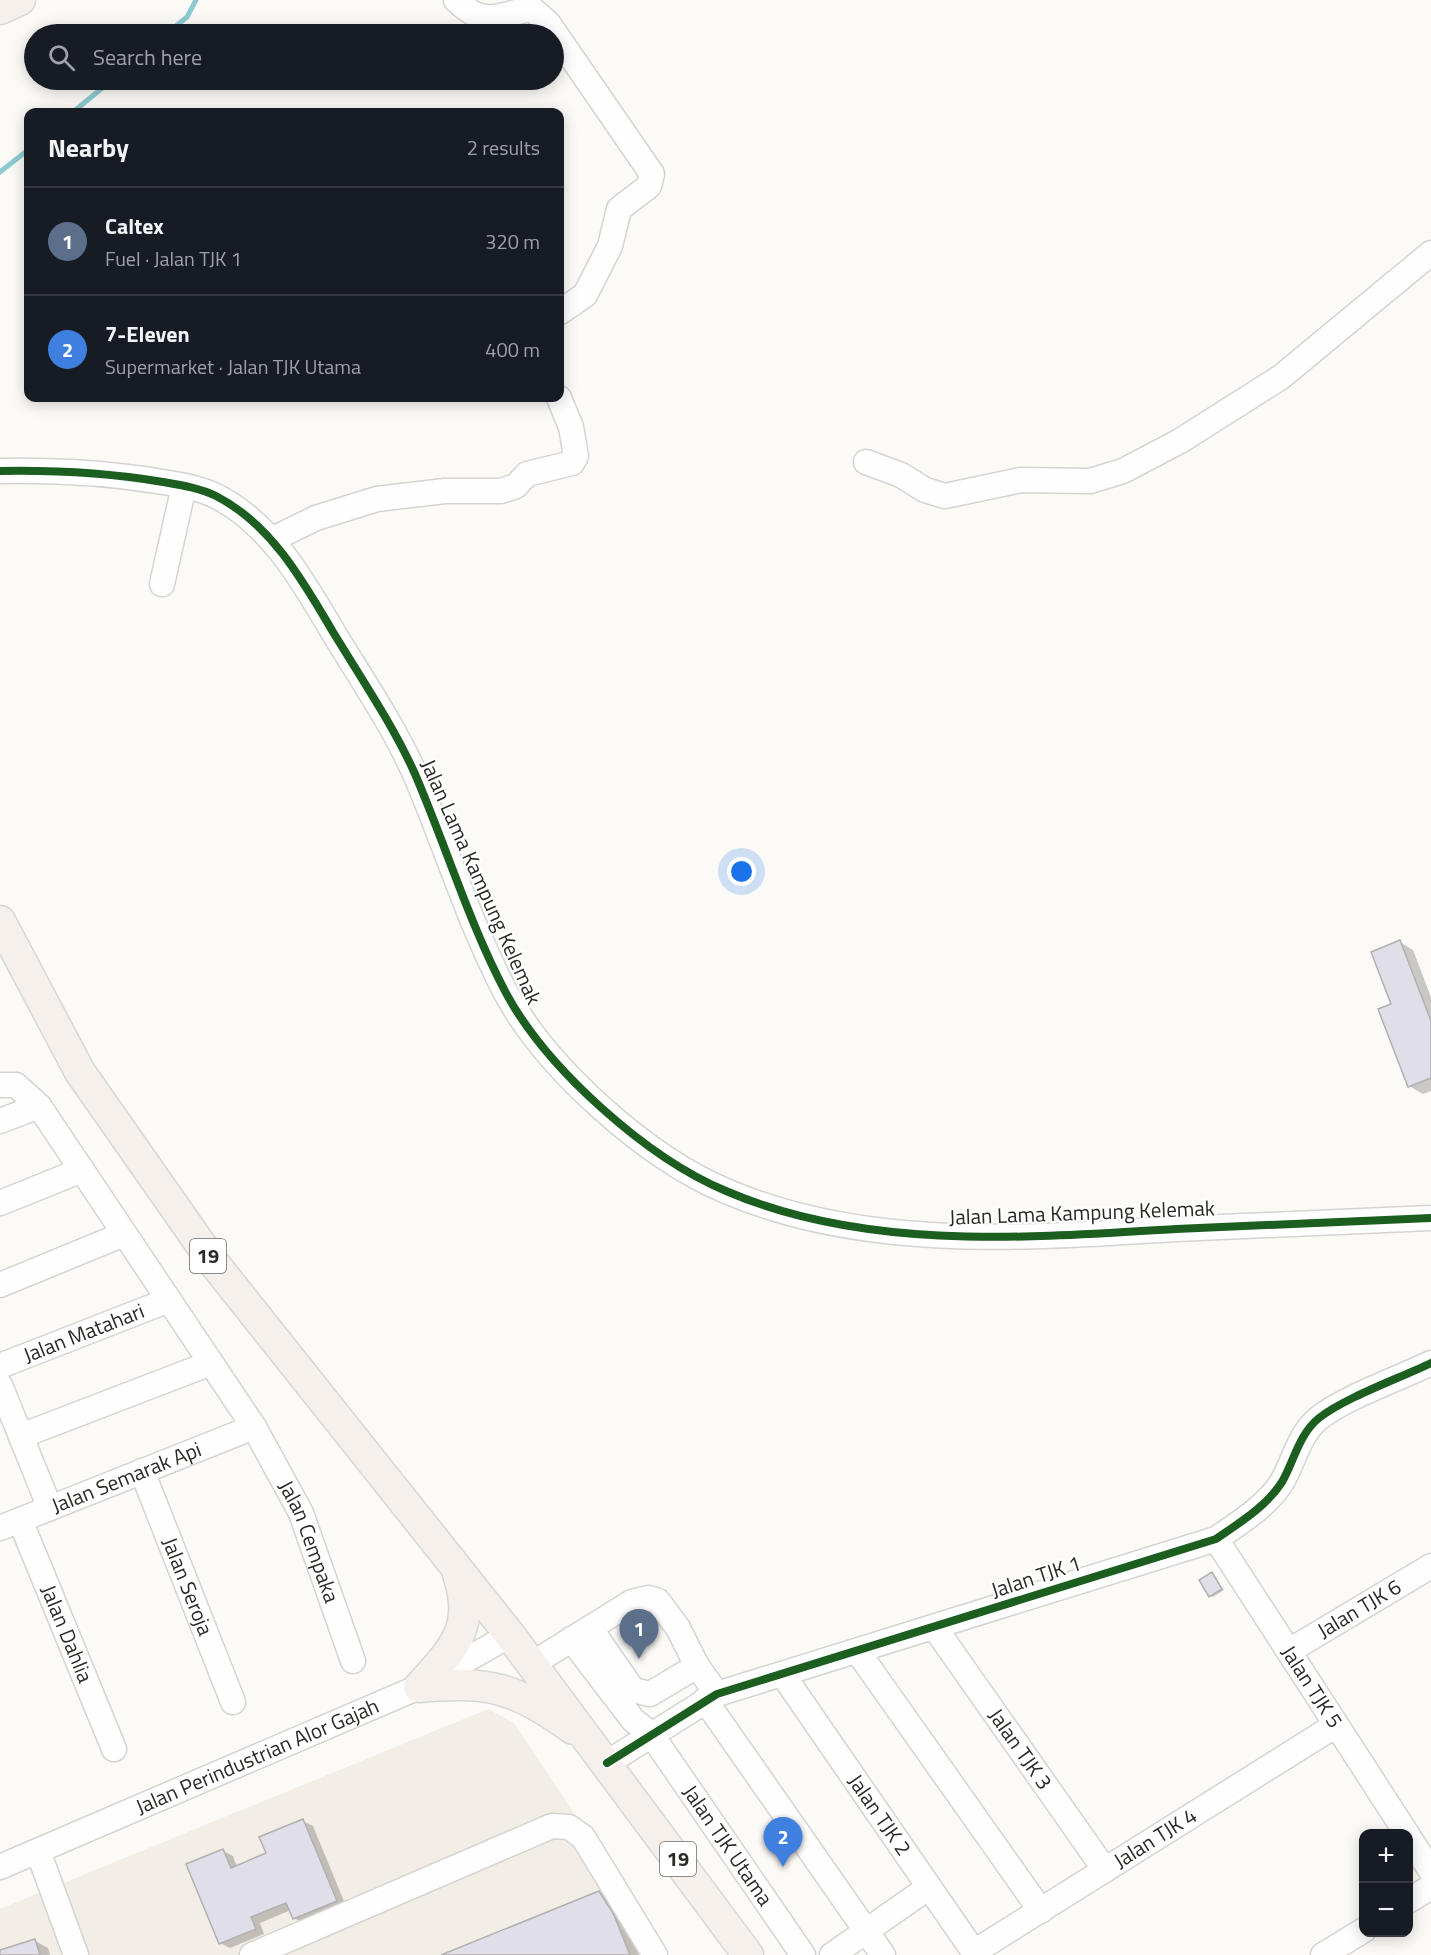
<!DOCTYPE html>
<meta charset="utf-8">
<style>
body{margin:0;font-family:"Titillium Web",sans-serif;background:#242831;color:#f1f3f6}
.controls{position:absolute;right:18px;bottom:18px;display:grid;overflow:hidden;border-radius:12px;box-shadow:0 3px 15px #0003}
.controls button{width:54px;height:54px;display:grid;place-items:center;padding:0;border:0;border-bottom:2px solid #363941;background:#171b24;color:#f1f3f6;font:30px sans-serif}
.you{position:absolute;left:742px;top:872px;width:21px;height:21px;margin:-15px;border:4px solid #fff;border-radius:50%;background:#1a73e8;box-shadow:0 0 0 9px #1a73e833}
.badge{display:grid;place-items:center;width:39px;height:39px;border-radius:50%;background:#0b8043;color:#fff;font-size:20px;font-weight:700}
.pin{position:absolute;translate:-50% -50px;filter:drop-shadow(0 2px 3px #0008)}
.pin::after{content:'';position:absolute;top:32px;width:21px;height:18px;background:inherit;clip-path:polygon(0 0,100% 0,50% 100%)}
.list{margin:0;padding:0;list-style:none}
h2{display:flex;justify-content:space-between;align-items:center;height:78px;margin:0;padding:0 24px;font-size:26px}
h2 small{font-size:20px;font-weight:400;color:#9ea1a6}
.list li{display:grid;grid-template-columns:39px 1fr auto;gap:18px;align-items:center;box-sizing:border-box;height:108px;padding:0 24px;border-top:2px solid #363941}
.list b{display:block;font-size:22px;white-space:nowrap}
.list p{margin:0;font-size:20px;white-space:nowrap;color:#9ea1a6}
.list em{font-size:20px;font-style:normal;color:#9ea1a6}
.icon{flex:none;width:33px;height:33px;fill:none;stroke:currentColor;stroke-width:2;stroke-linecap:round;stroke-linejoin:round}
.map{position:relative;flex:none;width:1431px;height:1955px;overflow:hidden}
.search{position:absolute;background:#171b24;box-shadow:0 3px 15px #0003;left:24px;top:24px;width:540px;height:66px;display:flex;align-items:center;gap:15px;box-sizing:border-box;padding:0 21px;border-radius:33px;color:#9ea1a6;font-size:22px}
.panel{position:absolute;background:#171b24;box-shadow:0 3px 15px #0003;left:24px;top:108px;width:540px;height:294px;border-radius:12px}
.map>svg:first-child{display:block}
</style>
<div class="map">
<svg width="1431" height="1955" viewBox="0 0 1431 1955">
<rect width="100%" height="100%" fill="#fcfaf7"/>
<path fill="#f3eee5" d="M488 1709 514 1723 668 1955H0V1909Z"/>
<path fill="#0003" d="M1400 942 1413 950 1431 997V1091L1423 1094 1409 1086 1393 1005Z
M1212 1574 1224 1590 1213 1597 1210 1596Z
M303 1821 313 1826 346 1906 304 1923 294 1918 291 1910 260 1923 264 1934 230 1948 220 1943 223 1851 233 1856 237 1867 268 1854Z
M599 1892 612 1900 627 1924 639 1955H443Z
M35 1941 48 1948 50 1955H0V1952Z"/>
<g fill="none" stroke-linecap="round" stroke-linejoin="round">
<path stroke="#8dcad0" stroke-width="5" d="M166 34 187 17 196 0
M73 112 112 80
M0 172 28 150"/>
</g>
<path fill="#e0dee8" stroke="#b1b0b0" stroke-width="1.5" d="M1400 940 1431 1021V1078L1408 1087 1378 1009 1391 1004 1371 952Z
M1212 1572 1222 1589 1209 1597 1199 1580Z
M303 1819 337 1901 293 1919 286 1903 251 1917 256 1929 219 1944 186 1864 223 1849 231 1868 266 1853 259 1837Z
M599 1891 614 1915 630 1955H441Z
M35 1939 40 1955H0V1950Z"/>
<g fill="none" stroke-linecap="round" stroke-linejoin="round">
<g stroke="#d5d4d2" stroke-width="27">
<g id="minor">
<path d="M456 0C486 29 497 14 532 9L548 23 652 174 649 186 619 209 610 246 585 295 560 312"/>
<path d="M866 462 901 475 925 490 945 496 1021 480 1090 481 1123 471 1180 441 1281 377 1431 253"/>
<path d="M0 471C55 470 109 473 163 482 181 485 200 488 216 496 271 524 303 581 333 632 361 678 393 725 415 774 446 846 469 923 506 993 547 1069 647 1158 726 1191 865 1251 1029 1238 1176 1229 1261 1225 1346 1221 1431 1218"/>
<path d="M271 540 316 518 377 499 445 491H501L516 486 527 474 572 463 576 456 571 427 559 398"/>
<path d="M162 584 184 486"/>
<path id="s1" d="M0 1085H16L39 1106 254 1427 301 1513 353 1661"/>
<path d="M0 1121 39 1106"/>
<path d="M0 1203 82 1170"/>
<path d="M0 1285 124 1234"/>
<path id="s2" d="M0 1366 169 1300"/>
<path d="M0 1385 50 1508"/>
<path d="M21 1436 211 1363"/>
<path id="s3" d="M142 1471 233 1702"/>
<path id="s4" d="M20 1520 114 1749"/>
<path id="s5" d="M0 1528 254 1427"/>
<path id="s6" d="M1216 1539 1407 1834"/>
<path d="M590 1628 633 1690 650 1694 697 1666"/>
<path id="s7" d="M935 1628 1105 1870"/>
<path id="s8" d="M571 1639 633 1720 651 1734 803 1955"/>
<path id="s9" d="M1289 1651 1431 1566"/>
<path d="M858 1652 1041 1911"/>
<path d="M532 1664 632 1602 649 1598 658 1601 678 1628 697 1666 717 1694"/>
<path id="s10" d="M783 1675 976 1955"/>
<path d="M705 1700 883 1955"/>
<path d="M607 1763 717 1694 1216 1539C1239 1523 1266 1507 1282 1482 1294 1461 1299 1434 1319 1418 1344 1398 1400 1378 1431 1363"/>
<path d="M1408 1836 1431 1871"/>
<path d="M38 1851 76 1955"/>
<path id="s11" d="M0 1867 419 1687 510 1635"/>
<path d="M1408 1901 1431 1887"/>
<path id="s12" d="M974 1952 1336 1725"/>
<path d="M252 1955 552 1826 569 1827 583 1837 655 1955"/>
<path d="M832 1955 929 1887"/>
<path d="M1323 1955 1364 1930"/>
</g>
</g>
<g stroke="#d8d7d5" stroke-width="33">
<path id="major" d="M0 9 20 0
M0 921 80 1072 213 1262 510 1635 748 1955
M419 1687C490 1681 514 1687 573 1729
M419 1687C454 1648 476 1628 458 1574"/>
</g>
<use href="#minor" stroke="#fffefe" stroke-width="24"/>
<use href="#major" stroke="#f6f0ec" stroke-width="30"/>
<g stroke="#fff" stroke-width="11">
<path id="cycleway" d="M0 471C55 470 109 473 163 482 181 485 200 488 216 496 271 524 303 581 333 632 361 678 393 725 415 774 446 846 469 923 506 993 547 1069 647 1158 726 1191 865 1251 1029 1238 1176 1229 1261 1225 1346 1221 1431 1218
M607 1763 717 1694 1216 1539C1239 1523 1266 1507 1282 1482 1294 1461 1299 1434 1319 1418 1344 1398 1400 1378 1431 1363"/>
</g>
<use href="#cycleway" stroke="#1b5e20" stroke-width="8"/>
</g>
<g text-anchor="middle" stroke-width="4.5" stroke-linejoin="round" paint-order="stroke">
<g fill="#fff" stroke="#6b6a68" stroke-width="1.5">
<rect x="190" y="1239" width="36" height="34" rx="4.5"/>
<rect x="660" y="1842" width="36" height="34" rx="4.5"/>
</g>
<g font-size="20" font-weight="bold" fill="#2b2a27">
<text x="208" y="1263">19</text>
<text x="678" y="1866">19</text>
</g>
<g font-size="21" fill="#2b2a27" stroke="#fff">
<text transform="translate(481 882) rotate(66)" y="7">Jalan Lama Kampung Kelemak</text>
<text transform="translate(1082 1213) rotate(-2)" y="7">Jalan Lama Kampung Kelemak</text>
<text dy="7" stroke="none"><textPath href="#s2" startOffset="90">Jalan Matahari</textPath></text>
<text dy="7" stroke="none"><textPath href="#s5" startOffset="136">Jalan Semarak Api</textPath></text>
<text dy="7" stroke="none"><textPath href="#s1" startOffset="561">Jalan Cempaka</textPath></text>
<text transform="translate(1036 1577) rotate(-18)" y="7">Jalan TJK 1</text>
<text dy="7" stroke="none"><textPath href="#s3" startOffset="124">Jalan Seroja</textPath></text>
<text dy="7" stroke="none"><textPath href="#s9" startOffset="82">Jalan TJK 6</textPath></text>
<text dy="7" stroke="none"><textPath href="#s4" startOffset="123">Jalan Dahlia</textPath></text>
<text dy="7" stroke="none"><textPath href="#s6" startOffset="176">Jalan TJK 5</textPath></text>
<text dy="7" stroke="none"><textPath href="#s7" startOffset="148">Jalan TJK 3</textPath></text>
<text dy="7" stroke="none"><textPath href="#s11" startOffset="280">Jalan Perindustrian Alor Gajah</textPath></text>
<text dy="7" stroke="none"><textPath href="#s10" startOffset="170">Jalan TJK 2</textPath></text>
<text dy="7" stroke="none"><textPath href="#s12" startOffset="214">Jalan TJK 4</textPath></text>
<text dy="7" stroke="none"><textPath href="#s8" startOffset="260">Jalan TJK Utama</textPath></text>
</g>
</g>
</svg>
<div class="controls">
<button>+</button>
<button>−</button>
</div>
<div class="you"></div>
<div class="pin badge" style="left:639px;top:1659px;background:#5c6f8a">1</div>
<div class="pin badge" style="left:783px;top:1867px;background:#3f7fe0">2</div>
<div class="search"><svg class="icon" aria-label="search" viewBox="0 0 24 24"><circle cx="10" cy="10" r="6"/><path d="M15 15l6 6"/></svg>Search here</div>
<section class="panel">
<h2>Nearby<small>2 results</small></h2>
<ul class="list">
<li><span class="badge" style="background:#5c6f8a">1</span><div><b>Caltex</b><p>Fuel · Jalan TJK 1</p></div><em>320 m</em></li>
<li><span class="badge" style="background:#3f7fe0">2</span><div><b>7-Eleven</b><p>Supermarket · Jalan TJK Utama</p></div><em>400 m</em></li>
</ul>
</section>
</div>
